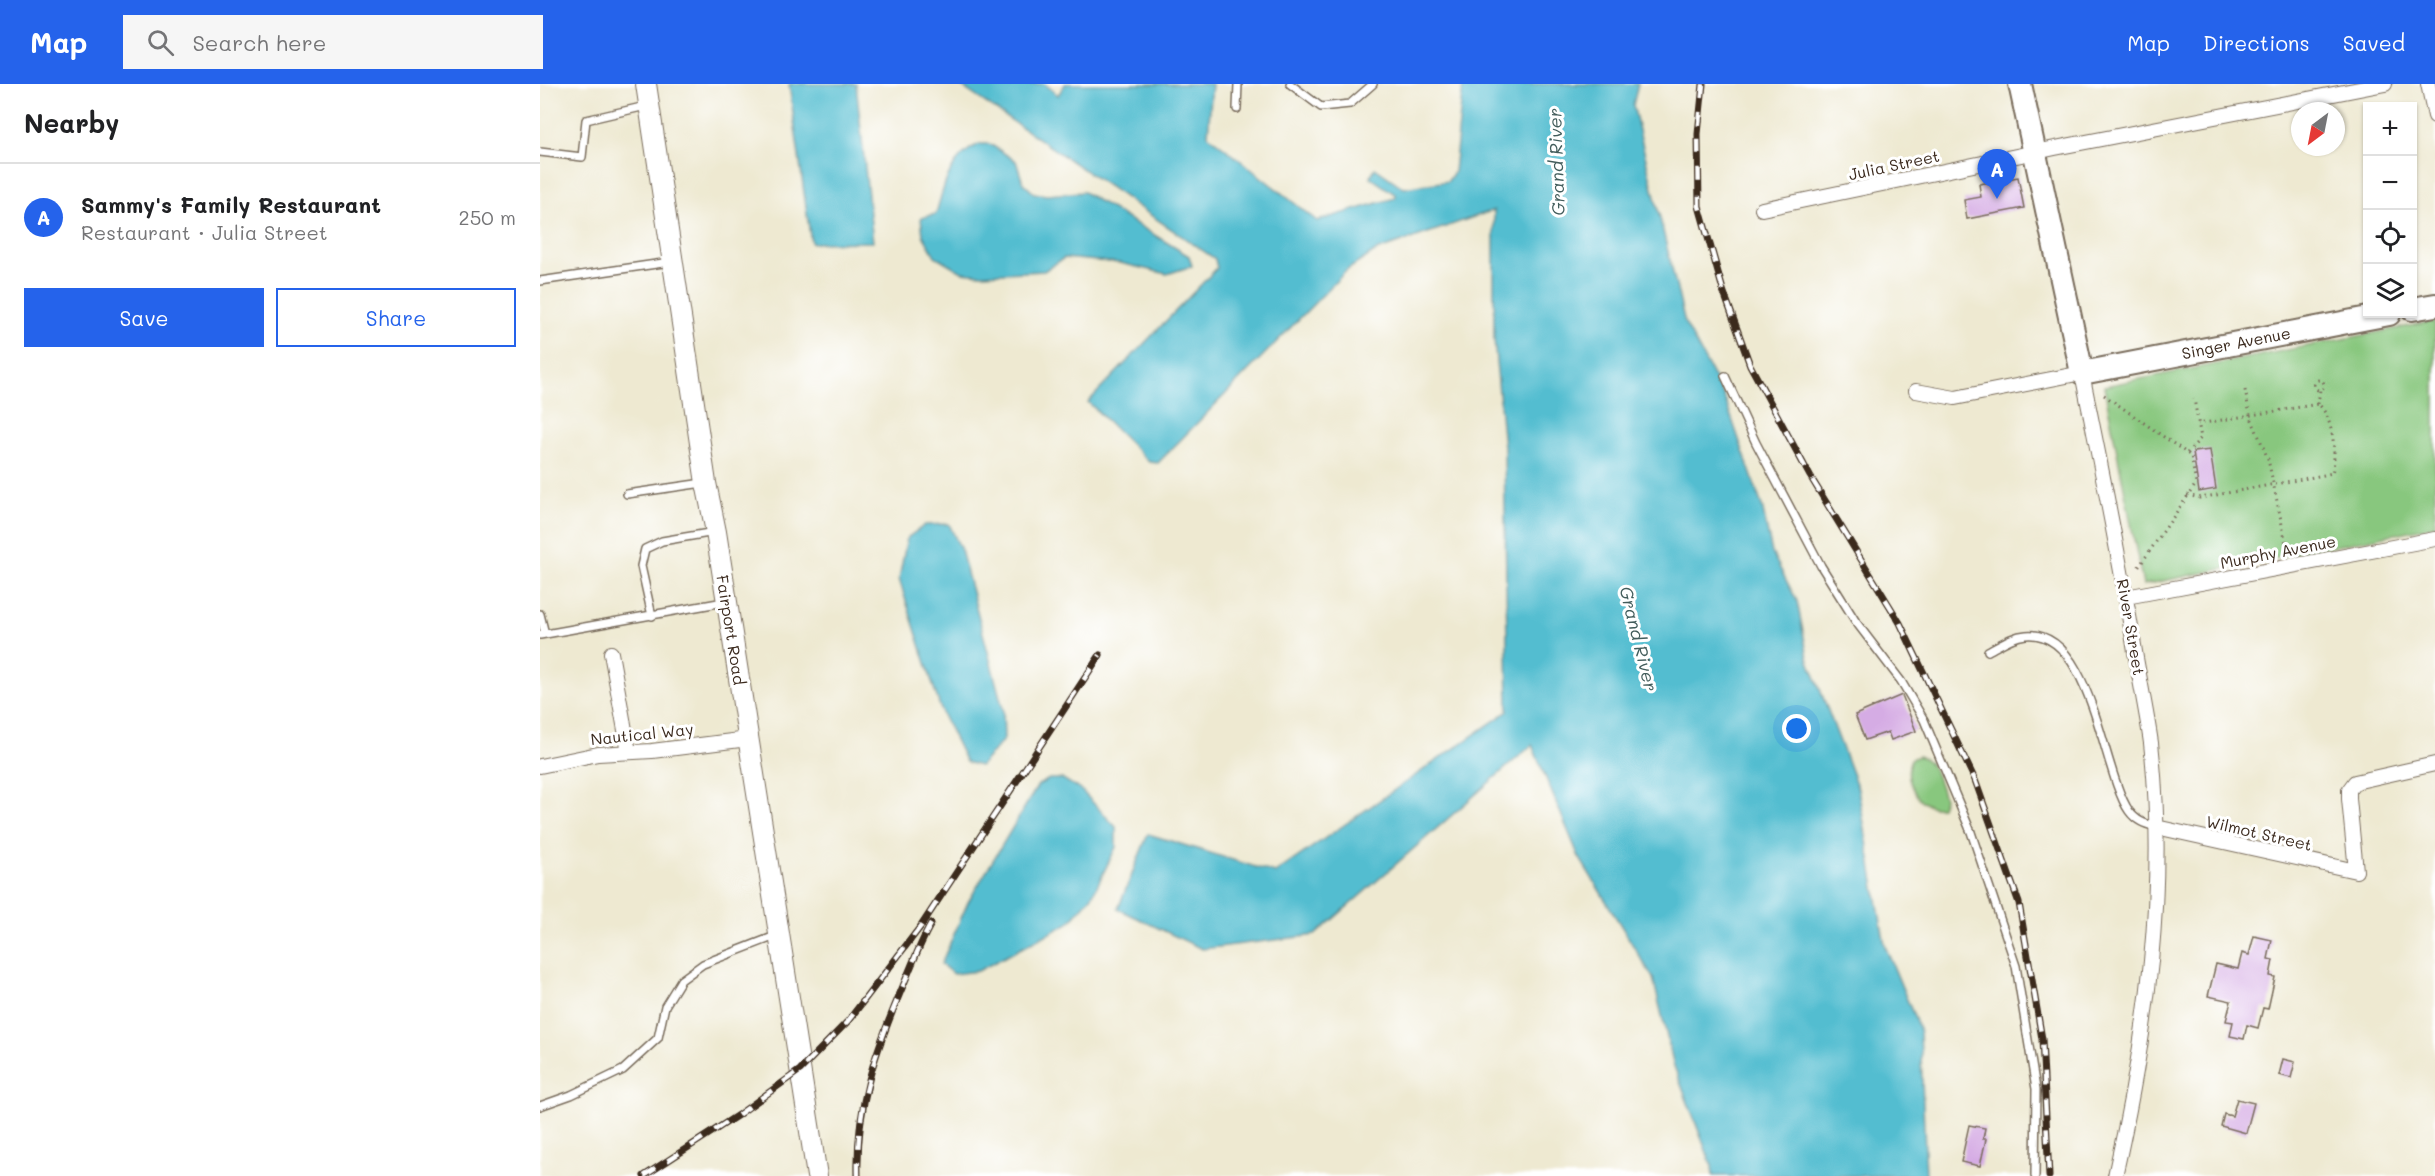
<!DOCTYPE html>
<meta charset="utf-8">
<style>
body{margin:0;font-family:Mali,sans-serif;background:#f6f6f6;color:#202124}
.controls{position:absolute;right:18px;top:18px;display:grid;overflow:hidden;border-radius:0px;box-shadow:0 2px 4px #0004}
.controls button{width:54px;height:54px;display:grid;place-items:center;padding:0;border:0;border-bottom:2px solid #e0e0e0;background:#fff;color:#202124;font:30px sans-serif}
.compass{position:absolute;left:1751px;top:18px;width:54px;height:54px;border-radius:50%;background:#fff;box-shadow:0 2px 4px #0004;rotate:212deg}
.you{position:absolute;left:1257px;top:645px;width:21px;height:21px;margin:-15px;border:4px solid #fff;border-radius:50%;background:#1a73e8;box-shadow:0 0 0 9px #1a73e833}
.badge{display:grid;place-items:center;width:39px;height:39px;border-radius:50%;background:#2563eb;color:#fff;font-size:20px;font-weight:700}
.pin{position:absolute;translate:-50% -50px;filter:drop-shadow(0 2px 3px #0008)}
.pin::after{content:'';position:absolute;top:32px;width:21px;height:18px;background:inherit;clip-path:polygon(0 0,100% 0,50% 100%)}
.list{margin:0;padding:0;list-style:none}
h2{display:flex;justify-content:space-between;align-items:center;height:78px;margin:0;padding:0 24px;font-size:26px}
h2 small{font-size:20px;font-weight:400;color:#757577}
.list li{display:grid;grid-template-columns:39px 1fr auto;gap:18px;align-items:center;box-sizing:border-box;height:108px;padding:0 24px;border-top:2px solid #e0e0e0}
.list b{display:block;font-size:22px;white-space:nowrap}
.list p{margin:0;font-size:20px;white-space:nowrap;color:#757577}
.list em{font-size:20px;font-style:normal;color:#757577}
.actions{display:flex;gap:12px;padding:18px 24px}
.actions a{flex:1;padding:14px 0;border:2px solid #2563eb;border-radius:0px;text-align:center;font-size:21px;color:#2563eb}
.actions .main{background:#2563eb;color:#fff}
.icon{flex:none;width:33px;height:33px;fill:none;stroke:currentColor;stroke-width:2;stroke-linecap:round;stroke-linejoin:round}
.map{position:relative;flex:none;width:1895px;height:1092px;overflow:hidden}
header{display:flex;align-items:center;gap:36px;box-sizing:border-box;height:84px;padding:0 30px;background:#2563eb;color:#fff}
header strong{font-size:28px}
nav{display:flex;gap:33px;margin-inline-start:auto;font-size:21px}
.search{width:420px;height:54px;background:#f6f6f6;display:flex;align-items:center;gap:15px;box-sizing:border-box;padding:0 21px;border-radius:0px;color:#757577;font-size:22px}
main{display:flex}
aside{flex:1;background:#fff}
.map>svg:first-child{display:block}
</style>
<header>
<strong>Map</strong>
<div class="search"><svg class="icon" aria-label="search" viewBox="0 0 24 24"><circle cx="10" cy="10" r="6"/><path d="M15 15l6 6"/></svg>Search here</div>
<nav><a>Map</a><a>Directions</a><a>Saved</a></nav>
</header>
<main>
<aside>
<h2>Nearby<small></small></h2>
<ul class="list">
<li><span class="badge">A</span><div><b>Sammy's Family Restaurant</b><p>Restaurant · Julia Street</p></div><em>250 m</em></li>
</ul>
<div class="actions"><a class="main">Save</a><a>Share</a></div>
</aside>
<div class="map">
<svg width="1895" height="1092" viewBox="0 0 1895 1092">
<rect width="100%" height="100%" fill="#fff"/>
<filter id="ink" filterUnits="userSpaceOnUse"><feTurbulence type="fractalNoise" baseFrequency=".0167" numOctaves="2"/><feDisplacementMap in="SourceGraphic" scale="12" xChannelSelector="R" yChannelSelector="G"/><feConvolveMatrix kernelMatrix="1 2 1 2 8 2 1 2 1" color-interpolation-filters="sRGB"/></filter>
<filter id="wash" filterUnits="userSpaceOnUse"><feTurbulence type="fractalNoise" baseFrequency=".008" numOctaves="4" result="noise"/><feDisplacementMap in="SourceGraphic" scale="24" xChannelSelector="R" yChannelSelector="G"/><feGaussianBlur stdDeviation="1.35" result="paint"/><feColorMatrix in="noise" values="0 0 0 0 0 0 0 0 0 0 0 0 0 0 0 0 0 1.4 0 .05"/><feComposite in="paint" operator="in"/></filter>
<g filter="url(#wash)">
<rect width="100%" height="100%" fill="#eee9d1"/>
<path fill="#88c77e" stroke="#62784e" stroke-width="1.5" d="M1895 237V442L1603 501 1564 302Z
M1378 672C1395 675 1399 700 1404 714L1401 723C1378 727 1362 693 1371 675Z"/>
<path fill="#53bdd0" stroke="#477477" stroke-width="1.5" d="M249 0H316L333 158 271 159Z
M418 0H505L518 11 525 0H672L668 51 777 137 855 114 856 111 830 93 835 84 864 104 908 97 914 88 923 0H1098L1093 21 1145 239 1184 312 1222 422 1232 469 1257 517 1268 574 1318 705 1345 862 1380 947 1386 1092H1173L1172 1082 1134 982 1113 894 1039 773 992 661 775 851 662 865 578 825 608 750 735 789 968 627 964 363 954 255V126L836 167 807 186 618 379 609 378 548 318 677 184 675 175Z
M439 60H450L476 77 483 99 494 109 507 111 544 108 649 172 652 182 627 190 580 179 524 174 504 187 441 190 422 188 395 172 383 151 381 134 396 130C404 101 409 74 439 60Z
M409 440 421 466 463 625 464 655 440 682 426 678 402 629 359 495 367 454 385 441Z
M509 695H523L541 706 576 743V763L552 812 529 839 438 887 413 890 401 880 428 818 498 701Z"/>
<g id="blocks">
<path fill="#d5ace4" d="M1478 93 1484 124 1427 135 1424 116 1441 113 1439 100Z
M1670 366 1676 405 1659 408 1653 368Z
M1362 611 1376 647 1351 656 1348 648 1325 656 1315 631Z
M1714 852 1732 856 1728 875 1733 876 1730 892 1735 893 1728 925 1723 924 1718 944 1707 941 1704 955 1690 952 1693 938 1686 937 1691 917 1668 912 1676 880 1698 885 1702 869 1709 871Z
M1743 975 1755 978 1751 994 1739 991Z
M1697 1015 1714 1019 1706 1049 1681 1042 1684 1030 1692 1032Z
M1429 1041 1445 1044 1443 1055H1446L1440 1082 1421 1078Z"/>
</g>
</g>
<g filter="url(#ink)">
<use href="#blocks" fill-opacity="0" stroke="#7a6d5d" stroke-width="1.5"/>
<g fill="none" stroke-linecap="round" stroke-linejoin="round">
<g stroke="#7a6d5d" stroke-width="10">
<path id="lane" d="M750 0 781 23 810 20 833 0
M697 25 698 0
M0 68 42 73 46 36 106 22
M0 197 130 178
M1185 292 1216 359 1281 482 1316 538 1361 597 1384 636 1431 748 1476 882 1496 1005 1495 1092
M87 410 163 399
M0 530 5 550
M112 532 101 482 105 465 122 457 175 448
M0 551 184 518
M1448 567C1460 561 1472 552 1486 551 1552 545 1562 688 1589 727 1596 737 1605 740 1616 743
M0 1022 31 1011 83 986 118 954 125 922 141 896 163 880 238 851"/>
</g>
<g stroke="#7a6d5d" stroke-width="16">
<path id="street" d="M1888 0 1895 32
M1222 125 1515 64 1845 0
M1376 307 1415 314 1542 289C1561 384 1581 478 1596 574 1601 602 1607 631 1611 659 1627 804 1607 951 1575 1092
M1586 513 1895 455
M71 569 89 668
M0 682 58 670 112 667 208 655
M1616 743 1816 787 1809 715V706L1815 698 1895 680"/>
</g>
<g stroke="#7a6d5d" stroke-width="22">
<path id="secondary" d="M106 0 166 399 176 448 277 1092"/>
</g>
<g stroke="#7a6d5d" stroke-width="26">
<path id="primary" d="M1480 0 1542 289 1849 230
M1872 225 1895 221"/>
</g>
<path stroke="#7a6d5d" stroke-width="3" stroke-dasharray="1.5 4.5" stroke-linecap="butt" d="M1774 301a5 5 0 1 1 10 0a5 5 0 1 1-10 0Z
M1705 306 1710 331 1728 375 1748 469
M1564 311 1651 372 1656 400 1598 484
M1778 320 1780 306
M1647 369 1661 354 1654 315
M1647 411 1660 414 1784 391 1792 389C1797 371 1793 332 1778 320L1658 340"/>
<use href="#lane" stroke="#fff" stroke-width="7"/>
<use href="#street" stroke="#fff" stroke-width="14"/>
<use href="#secondary" stroke="#fff" stroke-width="20"/>
<use href="#primary" stroke="#fff" stroke-width="22"/>
<g stroke="#3b2a1e" stroke-width="7">
<path id="rail" d="M1163 0 1158 50 1159 122 1183 206 1210 281 1270 392 1360 539 1435 696 1479 819 1502 955 1509 1092
M104 1092 198 1031 260 986 308 937 381 842 560 571
M318 1092C316 1020 335 968 363 902 372 881 380 859 391 840"/>
</g>
<use href="#rail" stroke="#fff" stroke-width="4.5" stroke-dasharray="14" stroke-linecap="butt"/>
</g>
</g>
<g text-anchor="middle" stroke-width="6" stroke-linejoin="round" paint-order="stroke">
<g font-size="16" fill="#3b2a1e" stroke="#fff">
<text transform="translate(1354 81) rotate(-12)" y="6">Julia Street</text>
<text transform="translate(1696 259) rotate(-11)" y="6">Singer Avenue</text>
<text transform="translate(1738 468) rotate(-11)" y="6">Murphy Avenue</text>
<text transform="translate(1591 543) rotate(80)" y="6">River Street</text>
<text transform="translate(191 546) rotate(81)" y="6">Fairport Road</text>
<text transform="translate(102 650) rotate(-6)" y="6">Nautical Way</text>
<text transform="translate(1719 749) rotate(13)" y="6">Wilmot Street</text>
</g>
<g font-size="18" font-style="italic" fill="#435d5c" stroke="#fff">
<text transform="translate(1017 78) rotate(-92)" y="6">Grand River</text>
<text transform="translate(1098 555) rotate(76)" y="6">Grand River</text>
</g>
</g>
</svg>
<div class="controls">
<button>+</button>
<button>−</button>
<button><svg class="icon" aria-label="locate" viewBox="0 0 24 24"><circle cx="12" cy="12" r="6"/><path d="M12 2v4M12 18v4M2 12h4M18 12h4"/></svg></button>
<button><svg class="icon" aria-label="layers" viewBox="0 0 24 24"><path d="M12 4l9 5-9 5-9-5zM3 14l9 5 9-5"/></svg></button>
</div>
<svg class="compass" viewBox="-18 -18 36 36"><path d="M0-13l5 13h-10z" fill="#e53935"/><path d="M0 13l5-13h-10z" fill="#757577"/></svg>
<div class="you"></div>
<div class="pin badge" style="left:1457px;top:115px">A</div>
</div>
</main>
